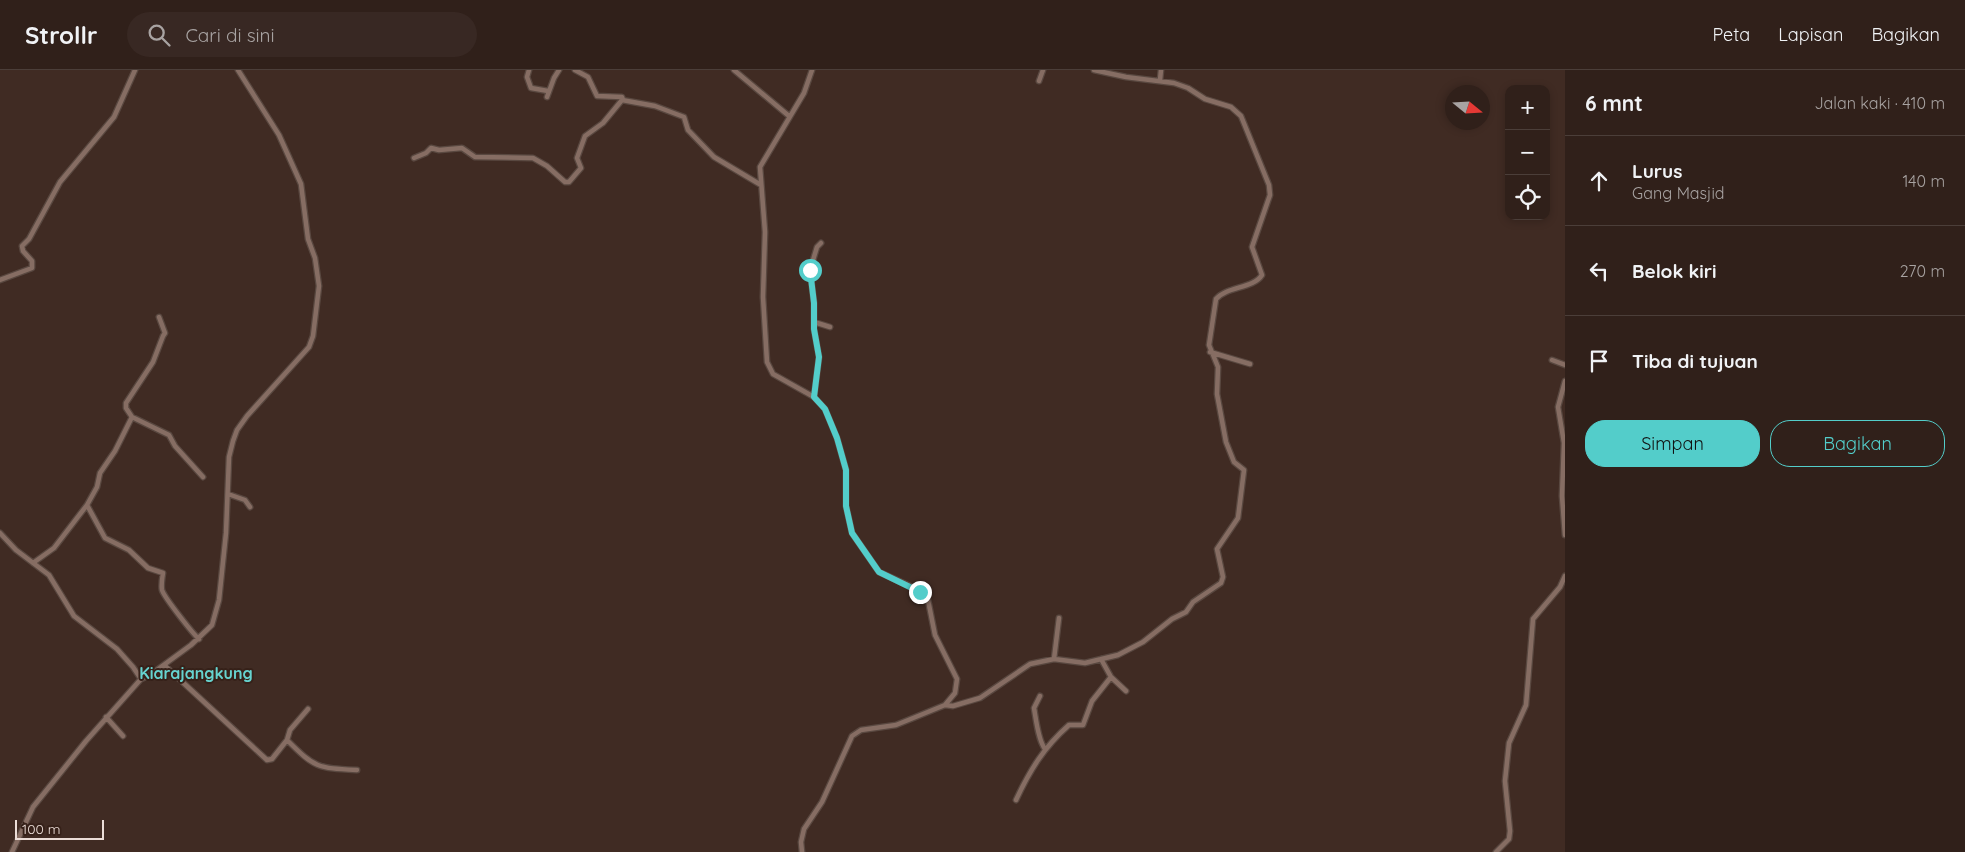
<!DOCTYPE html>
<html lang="id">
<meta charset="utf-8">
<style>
body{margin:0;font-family:Quicksand,sans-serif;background:#382823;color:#f1f3f6}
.controls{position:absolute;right:15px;top:15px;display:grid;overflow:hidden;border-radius:10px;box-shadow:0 2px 8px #0003}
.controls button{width:45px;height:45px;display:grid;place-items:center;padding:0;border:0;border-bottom:1px solid #4b3e39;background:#30201a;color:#f1f3f6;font:25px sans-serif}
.compass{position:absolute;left:1445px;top:15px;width:45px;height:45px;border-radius:50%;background:#30201a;box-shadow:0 2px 8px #0003;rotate:108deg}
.scale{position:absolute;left:15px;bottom:12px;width:89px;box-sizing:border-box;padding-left:5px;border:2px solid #ebddd7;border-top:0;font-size:14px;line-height:18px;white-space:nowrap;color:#ebddd7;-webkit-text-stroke:4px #362119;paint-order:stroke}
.stop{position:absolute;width:15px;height:15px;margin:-11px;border:4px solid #53cdca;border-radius:50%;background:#fff}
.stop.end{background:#53cdca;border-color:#fff;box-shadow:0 1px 5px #0008}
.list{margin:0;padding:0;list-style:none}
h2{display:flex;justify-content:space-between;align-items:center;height:65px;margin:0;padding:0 20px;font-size:21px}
h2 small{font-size:16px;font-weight:400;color:#a8a3a2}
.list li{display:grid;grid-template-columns:32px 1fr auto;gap:15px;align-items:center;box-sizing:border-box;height:90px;padding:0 20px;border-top:1px solid #4b3e39}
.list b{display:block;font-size:19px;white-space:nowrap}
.list p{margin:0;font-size:16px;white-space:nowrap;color:#a8a3a2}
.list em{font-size:16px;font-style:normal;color:#a8a3a2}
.actions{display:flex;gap:10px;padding:15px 20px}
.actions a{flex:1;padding:11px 0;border:1px solid #53cdca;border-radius:20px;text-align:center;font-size:18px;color:#53cdca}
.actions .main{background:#53cdca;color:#111}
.icon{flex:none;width:28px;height:28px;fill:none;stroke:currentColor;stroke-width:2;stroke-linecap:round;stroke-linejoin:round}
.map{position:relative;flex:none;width:1565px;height:782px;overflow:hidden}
header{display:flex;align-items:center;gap:30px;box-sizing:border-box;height:70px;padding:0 25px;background:#30201a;border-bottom:1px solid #4b3e39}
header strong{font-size:24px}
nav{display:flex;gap:28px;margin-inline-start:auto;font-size:18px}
.search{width:350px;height:45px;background:#382823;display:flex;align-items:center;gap:12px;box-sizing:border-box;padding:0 18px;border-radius:28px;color:#a8a3a2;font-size:19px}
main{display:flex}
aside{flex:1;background:#30201a}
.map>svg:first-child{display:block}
</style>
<header>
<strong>Strollr</strong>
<div class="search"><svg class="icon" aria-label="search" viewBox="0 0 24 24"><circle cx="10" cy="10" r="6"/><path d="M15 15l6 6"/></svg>Cari di sini</div>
<nav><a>Peta</a><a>Lapisan</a><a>Bagikan</a></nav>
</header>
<main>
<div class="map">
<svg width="1565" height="782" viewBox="0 0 1565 782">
<rect width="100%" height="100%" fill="#402b23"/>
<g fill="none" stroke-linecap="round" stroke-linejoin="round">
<g stroke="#594840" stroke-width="7">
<path id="minor" d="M529 0 527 7 531 18 548 21
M575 0 588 7 597 26 622 27 623 30
M734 0 789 46
M1160 10 1161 0
M1039 11 1043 0
M547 27 554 8 559 0
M414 88 426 83 431 78 439 80 462 78 475 87 533 88 547 96 565 112H569L581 98 577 88 585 66 603 53 622 30 655 36 684 47 688 60 714 87 761 115
M0 210 32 198V191L23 181 22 176 29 169 60 112 114 47 135 0
M159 247 165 263 163 266 153 292 126 333V338L132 347 169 365 175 376 203 407
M814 252 830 257
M1210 282 1250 294
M1552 290 1565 295
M1565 311 1558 337 1564 373 1562 426 1565 465
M814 327 819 287 814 259V233L810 200 817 177 821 173
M228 424 245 430 250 437
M87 435 97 417 100 403 115 381 132 347
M0 463 16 480 49 505 74 546 117 579 133 597 141 609 86 671 33 737 12 782
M33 493 54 478 87 435 105 468 129 480 148 498 163 503C162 509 161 515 162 520 164 527 193 564 199 569
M1054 589 1059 548
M1101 589 1111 607 1126 621
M164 595 267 690 272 689 287 670C315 698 317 698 357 700
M141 609 150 605 191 575 212 555 219 530 226 463 229 387 233 371 237 360 247 346 309 277 313 266 319 216 315 188 308 169 301 114 279 65 238 0
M1040 626 1034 638C1036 649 1038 670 1045 679
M945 635 953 636 980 628 1030 594 1054 589 1085 593 1118 585 1143 572 1172 549 1186 542 1193 532 1221 513 1223 507 1217 479 1238 448 1244 400 1234 392 1226 372 1217 324 1218 297 1209 275 1216 229C1227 216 1253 219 1262 205L1252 177 1270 125 1269 115 1241 46 1231 37 1205 29 1188 18 1174 13 1126 7 1094 0
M106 647 123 666
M287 670 290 660 308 639
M1016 730C1030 700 1044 677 1069 655H1083L1092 631 1111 607
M802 782 801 772 804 759 822 732 852 666 861 660 896 655 945 635 955 623 957 609 935 565 928 530 914 518 879 502 852 463 846 436V400L837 368 825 339 814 327 773 304 767 292 763 227 765 162 760 97 804 23 812 0
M1496 782 1509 769 1510 761 1505 711 1509 673 1526 635 1533 549 1560 517 1565 506"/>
</g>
<use href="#minor" stroke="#866d63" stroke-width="4.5"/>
</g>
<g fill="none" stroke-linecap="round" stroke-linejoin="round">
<path stroke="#53cdca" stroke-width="6" d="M810 200 814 233V259L819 287 814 327 825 339 837 368 846 400V436L852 463 879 502 920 522"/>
</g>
<g text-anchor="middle" stroke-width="4" stroke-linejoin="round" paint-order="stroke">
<g font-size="16" font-weight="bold" fill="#66d3cf" stroke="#362119">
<text x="196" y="609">Kiarajangkung</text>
</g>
</g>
</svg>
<div class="controls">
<button>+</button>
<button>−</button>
<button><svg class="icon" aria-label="locate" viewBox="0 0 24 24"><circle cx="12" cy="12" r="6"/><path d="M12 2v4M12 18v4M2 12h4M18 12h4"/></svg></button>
</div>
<svg class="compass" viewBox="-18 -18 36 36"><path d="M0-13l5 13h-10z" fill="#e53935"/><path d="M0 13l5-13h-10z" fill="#a8a3a2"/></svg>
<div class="scale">100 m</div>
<div class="stop" style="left:810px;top:200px"></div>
<div class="stop end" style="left:920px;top:522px"></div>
</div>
<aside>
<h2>6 mnt<small>Jalan kaki · 410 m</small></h2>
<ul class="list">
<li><svg class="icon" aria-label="ahead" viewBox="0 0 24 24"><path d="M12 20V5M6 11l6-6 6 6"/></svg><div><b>Lurus</b><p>Gang Masjid</p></div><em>140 m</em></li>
<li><svg class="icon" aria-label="left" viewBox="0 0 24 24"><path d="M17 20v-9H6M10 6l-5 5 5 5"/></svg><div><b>Belok kiri</b></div><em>270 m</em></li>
<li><svg class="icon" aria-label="arrive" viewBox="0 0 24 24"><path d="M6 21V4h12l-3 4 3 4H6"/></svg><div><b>Tiba di tujuan</b></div></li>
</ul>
<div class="actions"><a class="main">Simpan</a><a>Bagikan</a></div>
</aside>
</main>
